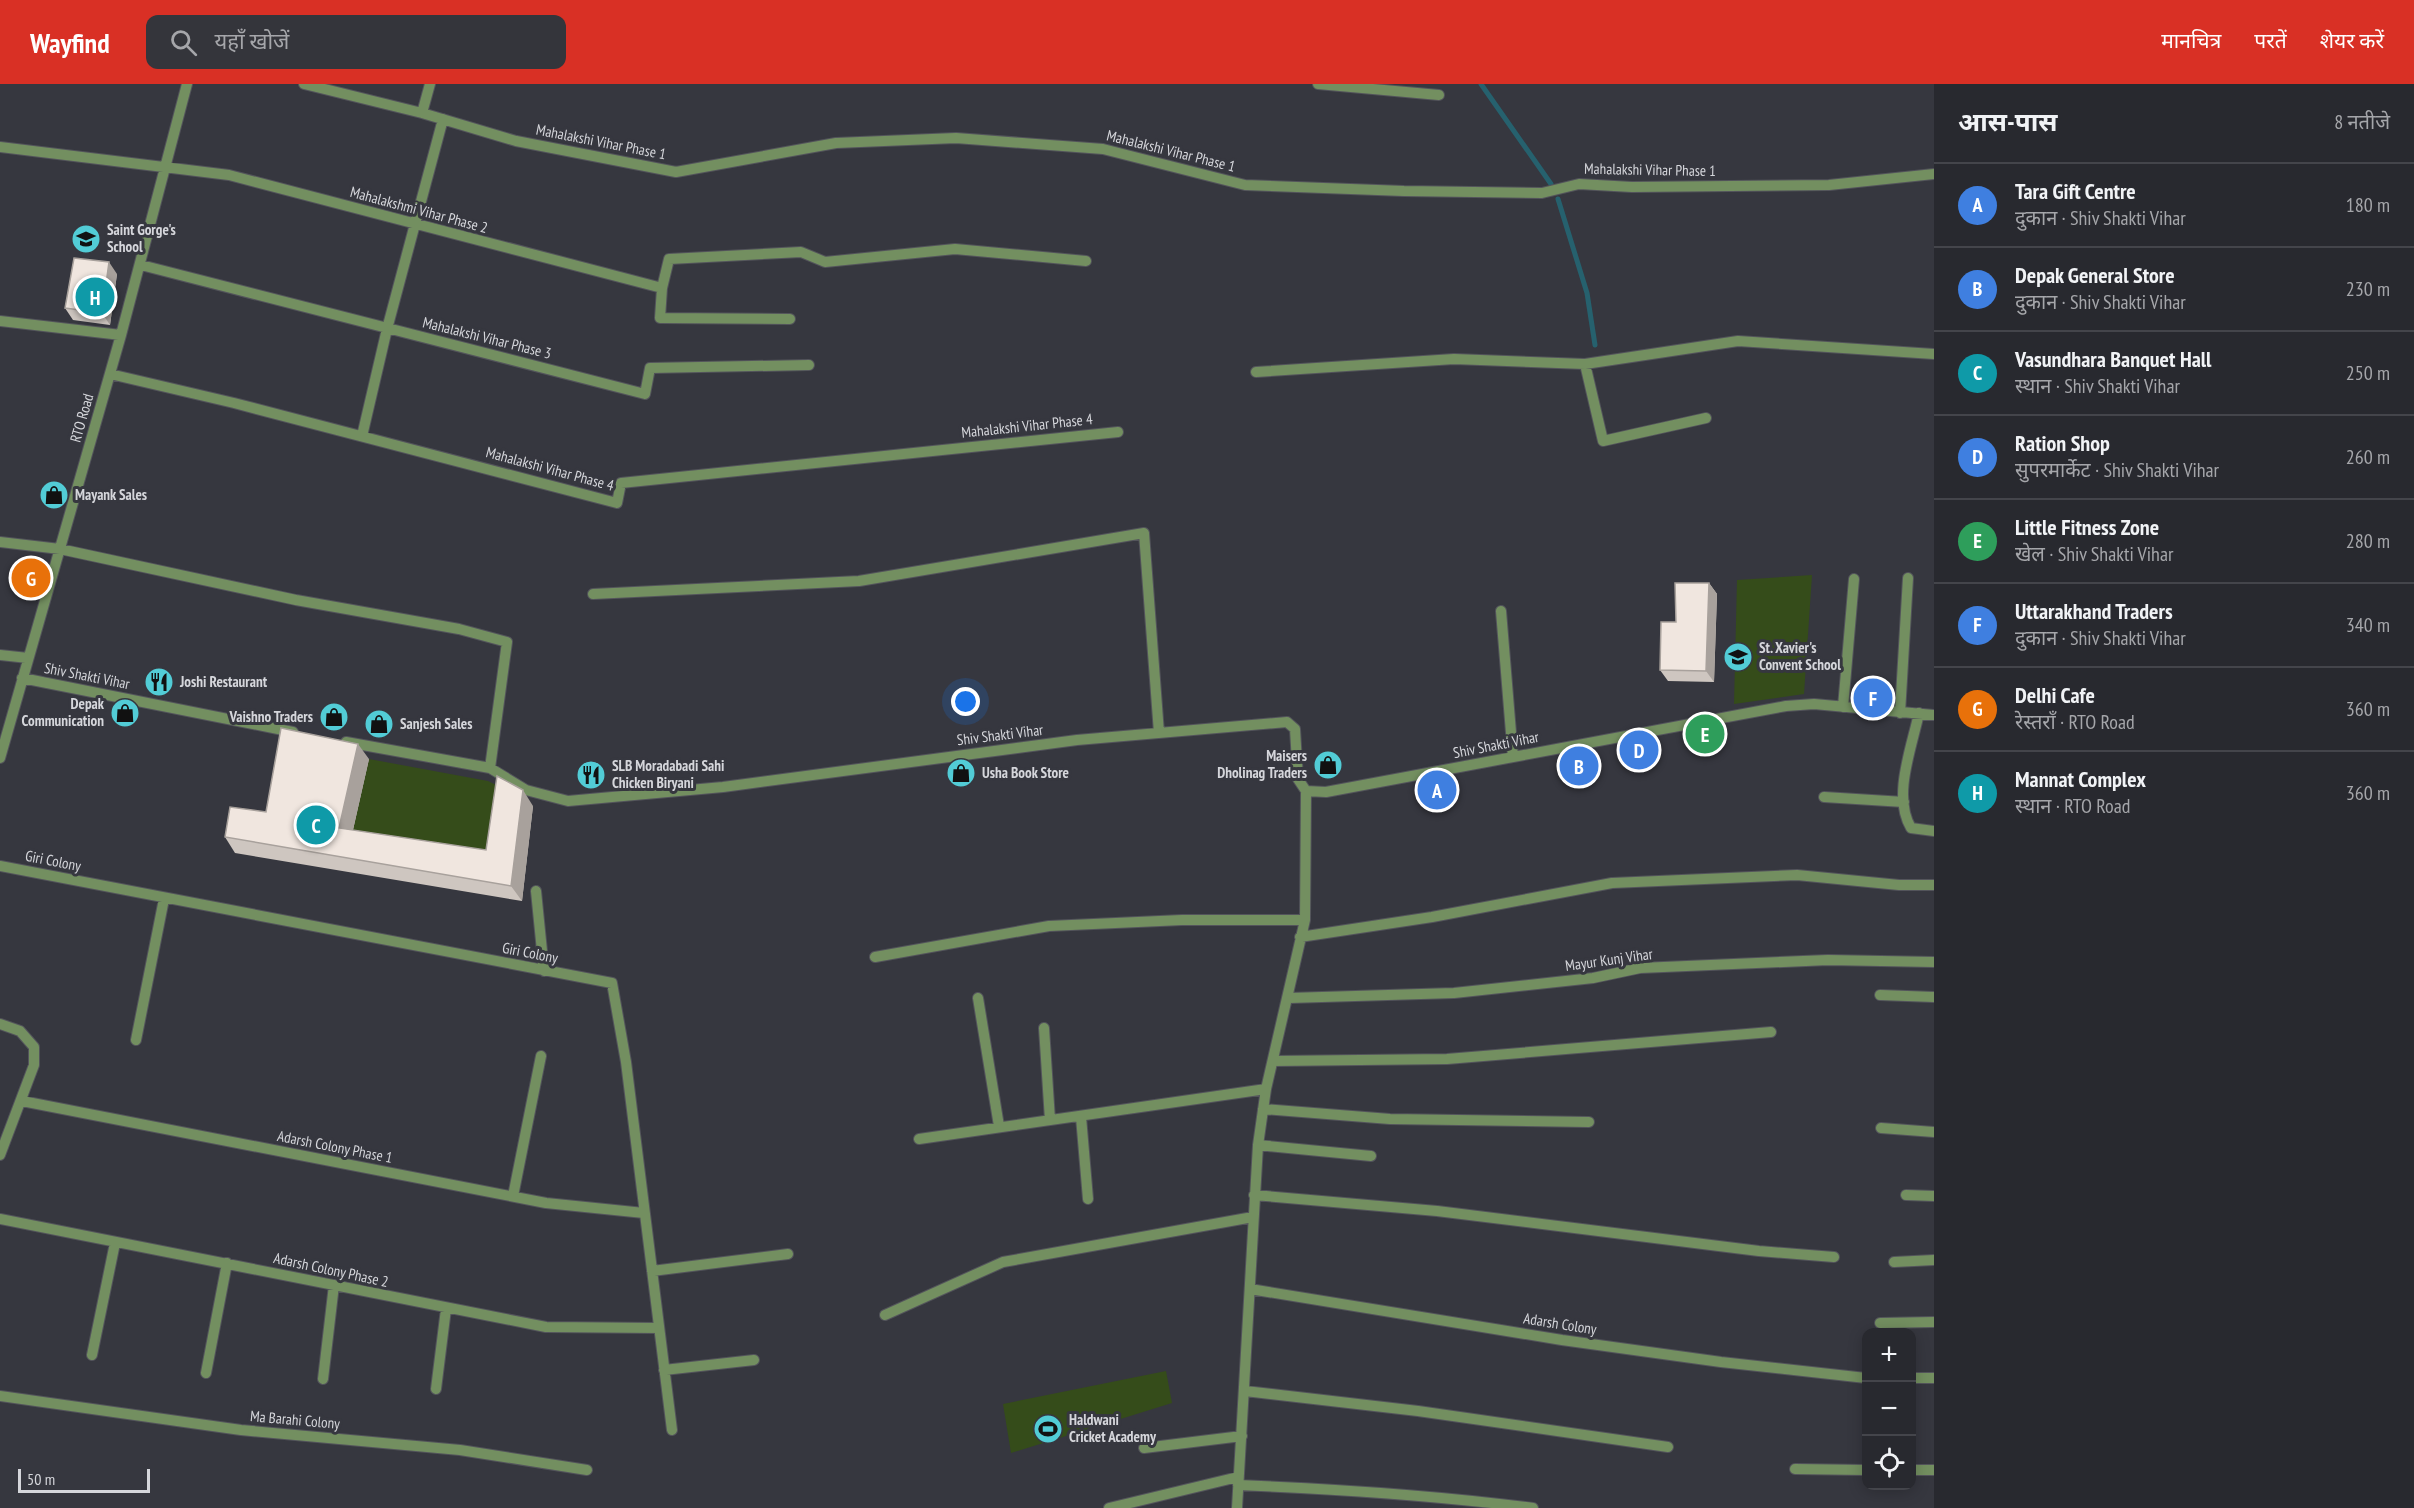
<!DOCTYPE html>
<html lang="hi">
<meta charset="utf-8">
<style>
body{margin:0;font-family:"PT Sans Narrow","Noto Sans Devanagari",sans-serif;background:#34353b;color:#f1f3f6}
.controls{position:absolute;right:18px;bottom:18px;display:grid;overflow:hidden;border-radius:12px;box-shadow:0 3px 15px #0003}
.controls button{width:54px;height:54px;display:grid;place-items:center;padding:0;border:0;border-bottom:2px solid #44454b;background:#28292f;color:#f1f3f6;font:30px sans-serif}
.scale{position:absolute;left:18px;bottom:15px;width:132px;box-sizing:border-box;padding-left:6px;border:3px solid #d5d6db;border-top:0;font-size:16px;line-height:21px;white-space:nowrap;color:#d5d6db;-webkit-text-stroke:4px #36373f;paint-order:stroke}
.you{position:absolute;left:966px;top:618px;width:21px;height:21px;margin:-15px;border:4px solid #fff;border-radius:50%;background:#1a73e8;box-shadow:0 0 0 9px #1a73e833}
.badge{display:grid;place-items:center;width:39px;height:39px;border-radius:50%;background:#d93025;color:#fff;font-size:20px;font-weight:700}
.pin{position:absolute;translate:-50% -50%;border:3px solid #fff;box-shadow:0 2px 6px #0006}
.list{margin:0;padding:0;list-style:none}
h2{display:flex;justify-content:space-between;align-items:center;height:78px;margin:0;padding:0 24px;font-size:26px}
h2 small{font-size:20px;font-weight:400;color:#a5a6aa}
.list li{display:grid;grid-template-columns:39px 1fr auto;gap:18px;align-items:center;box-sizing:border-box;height:84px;padding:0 24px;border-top:2px solid #44454b}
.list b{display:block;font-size:22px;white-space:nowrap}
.list p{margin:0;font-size:20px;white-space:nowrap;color:#a5a6aa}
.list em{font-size:20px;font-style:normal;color:#a5a6aa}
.icon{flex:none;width:33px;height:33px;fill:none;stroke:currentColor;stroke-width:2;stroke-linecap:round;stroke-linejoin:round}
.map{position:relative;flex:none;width:1934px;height:1424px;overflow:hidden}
header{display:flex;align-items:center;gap:36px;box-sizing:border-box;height:84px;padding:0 30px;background:#d93025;color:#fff}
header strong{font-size:28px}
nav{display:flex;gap:33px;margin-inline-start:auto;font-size:21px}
.search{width:420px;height:54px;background:#34353b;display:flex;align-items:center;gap:15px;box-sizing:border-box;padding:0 21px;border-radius:12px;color:#a5a6aa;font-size:22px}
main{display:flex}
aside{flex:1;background:#28292f}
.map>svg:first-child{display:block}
</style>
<header>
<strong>Wayfind</strong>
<div class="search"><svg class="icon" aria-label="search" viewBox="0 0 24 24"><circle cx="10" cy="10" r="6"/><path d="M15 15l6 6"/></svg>यहाँ खोजें</div>
<nav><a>मानचित्र</a><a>परतें</a><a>शेयर करें</a></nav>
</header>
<main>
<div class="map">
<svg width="1934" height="1424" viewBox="0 0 1934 1424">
<rect width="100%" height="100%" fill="#36373f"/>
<path fill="#354c1a" d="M1812 491 1804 610 1734 620 1737 496Z
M369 675 488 697 508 707 496 781 350 759Z
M1166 1287 1172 1319 1011 1369 1003 1320Z"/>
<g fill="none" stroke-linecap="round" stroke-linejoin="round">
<path stroke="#26616e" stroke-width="5" d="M1481 0 1551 100
M1558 115 1587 209 1595 261"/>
<g stroke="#53545b" stroke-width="12">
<path id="minor" d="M304 0 422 29 516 57 676 88 836 59 956 54 1103 65 1245 101 1404 107 1542 109 1579 100 1632 103 1829 101 1934 90
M1318 0 1439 11
M422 29 430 0
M0 63 229 91 662 204
M141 181 645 310 650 284 809 281
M790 235 660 234 662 204 669 175 801 168 825 178 955 165 1086 177
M0 237 121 251
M1585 280 1603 357 1706 334
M1256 288 1454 275 1585 280 1738 257 1934 270
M110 290 234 319 617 419 621 399 1118 348
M362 352 387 245 443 35
M0 458 60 465 296 516 459 545 507 558 490 684
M593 510 859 497 1144 449 1159 649
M1501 527 1513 673
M0 571 28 574
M22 594 293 648
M1843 623 1854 495
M1900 629 1908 494
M1919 629C1912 663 1892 712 1911 744L1934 747
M346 658 490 684 526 706 568 717 723 703 1077 656 1287 638 1295 645 1298 695 1306 707 1326 708 1786 622 1814 620 1934 631
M0 674 121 251 187 0
M1824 713 1904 718
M0 782 612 899 626 978 672 1346
M536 807 544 887
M1300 853 1432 833 1612 799 1797 791 1899 801H1934
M875 873 1049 842 1182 836H1305
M1880 911 1934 913
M978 914 999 1042
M1289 914 1454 909 1593 894 1640 884 1828 876 1934 878
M0 940 20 947 34 963V981L0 1071
M1044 944 1050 1036
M136 956 164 815
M1273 977 1447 975 1771 948
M22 1017 546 1119 644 1129
M1263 1025 1390 1035 1589 1038
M1081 1033 1088 1115
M1881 1044 1934 1048
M919 1055 1266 1005
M1258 1061 1371 1072
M1254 1111 1437 1127 1759 1167 1834 1173
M1906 1111 1934 1112
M513 1112 541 972
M0 1135 546 1243 659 1244
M1894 1178 1934 1176
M652 1187 788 1170
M1250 1205 1562 1256 1721 1278 1866 1294
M885 1231 1003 1178 1253 1133
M1880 1239 1934 1238
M92 1271 115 1159
M664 1286 754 1276
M206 1289 227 1179
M1912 1294H1934
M323 1295 334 1201
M436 1305 446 1225
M1245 1307 1418 1327 1668 1363
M0 1312 241 1346 460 1366 587 1386
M1144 1364 1242 1352
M1795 1385 1866 1386
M1912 1386H1934
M1238 1401C1337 1405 1434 1411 1533 1424
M1109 1424 1238 1393
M1237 1424 1258 1061 1266 1005 1305 836 1306 707"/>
</g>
<use href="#minor" stroke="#738f60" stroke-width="10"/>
</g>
<path fill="#cec6c0" d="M117 190 110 241 73 236 65 224Z
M1709 499 1717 510 1714 598 1668 597 1660 586 1676 538Z
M369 675 353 746 486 766 533 722 522 817 235 769 225 753 266 728Z"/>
<path fill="#a8a19c" d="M109 178 117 190 110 241 102 229Z
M1709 499 1717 510 1714 598 1706 587Z
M358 660 369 675 350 759 339 744Z
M523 706 533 722 522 817 511 802Z"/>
<path fill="#f0e6df" stroke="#a8a19c" stroke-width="1.5" d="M74 174 109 178 102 229 65 224Z
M1675 499H1709L1706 587 1660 586 1661 538H1676Z
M281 644 358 660 339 744 486 766 497 692 523 706 511 802 225 753 230 723 266 728Z"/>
<defs>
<g id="school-disc" transform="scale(1.5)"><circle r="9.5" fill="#52ccd6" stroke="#36373f"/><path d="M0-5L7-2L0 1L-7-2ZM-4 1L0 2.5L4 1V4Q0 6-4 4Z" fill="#111"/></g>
<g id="shop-disc" transform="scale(1.5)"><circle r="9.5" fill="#52ccd6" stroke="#36373f"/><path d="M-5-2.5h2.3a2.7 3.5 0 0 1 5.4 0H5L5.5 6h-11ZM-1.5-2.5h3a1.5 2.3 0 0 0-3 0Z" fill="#111"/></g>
<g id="restaurant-disc" transform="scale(1.5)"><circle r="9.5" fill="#52ccd6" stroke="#36373f"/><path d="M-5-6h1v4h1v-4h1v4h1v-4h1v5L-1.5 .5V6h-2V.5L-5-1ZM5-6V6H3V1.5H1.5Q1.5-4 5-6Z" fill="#111"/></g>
<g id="stadium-disc" transform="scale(1.5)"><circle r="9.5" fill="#52ccd6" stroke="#36373f"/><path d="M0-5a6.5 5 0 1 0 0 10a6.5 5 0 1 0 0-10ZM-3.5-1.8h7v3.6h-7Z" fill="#111"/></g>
</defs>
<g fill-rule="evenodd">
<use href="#school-disc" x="86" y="155"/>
<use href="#shop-disc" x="54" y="411"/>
<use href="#school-disc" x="1738" y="573"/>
<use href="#restaurant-disc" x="159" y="598"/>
<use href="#shop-disc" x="125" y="629"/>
<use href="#shop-disc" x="334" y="633"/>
<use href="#shop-disc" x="379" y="640"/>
<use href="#shop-disc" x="1328" y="681"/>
<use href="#shop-disc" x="961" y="689"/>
<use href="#restaurant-disc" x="591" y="691"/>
<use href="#stadium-disc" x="1048" y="1345"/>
</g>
<g text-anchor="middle" stroke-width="6" stroke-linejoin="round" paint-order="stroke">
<g font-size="15" fill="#d5d6db" stroke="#36373f">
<text transform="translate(601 58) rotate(11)" y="5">Mahalakshi Vihar Phase 1</text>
<text transform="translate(1171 67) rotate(14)" y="5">Mahalakshi Vihar Phase 1</text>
<text transform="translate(1650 86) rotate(1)" y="5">Mahalakshi Vihar Phase 1</text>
<text transform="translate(419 126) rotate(15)" y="5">Mahalakshmi Vihar Phase 2</text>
<text transform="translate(487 254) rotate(14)" y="5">Mahalakshi Vihar Phase 3</text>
<text transform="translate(82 334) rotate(-74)" y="5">RTO Road</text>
<text transform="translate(1027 342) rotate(-6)" y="5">Mahalakshi Vihar Phase 4</text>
<text transform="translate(550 385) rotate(15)" y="5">Mahalakshi Vihar Phase 4</text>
<text transform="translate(87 592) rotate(11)" y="5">Shiv Shakti Vihar</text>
<text transform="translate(1000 651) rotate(-7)" y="5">Shiv Shakti Vihar</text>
<text transform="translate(1496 661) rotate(-11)" y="5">Shiv Shakti Vihar</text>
<text transform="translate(53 777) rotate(11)" y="5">Giri Colony</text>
<text transform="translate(530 869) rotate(11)" y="5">Giri Colony</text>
<text transform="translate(1609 876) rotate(-8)" y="5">Mayur Kunj Vihar</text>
<text transform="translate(335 1063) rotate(11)" y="5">Adarsh Colony Phase 1</text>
<text transform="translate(331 1186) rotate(12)" y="5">Adarsh Colony Phase 2</text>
<text transform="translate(1560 1240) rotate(9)" y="5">Adarsh Colony</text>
<text transform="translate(295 1336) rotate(5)" y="5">Ma Barahi Colony</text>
</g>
<g font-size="15" font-weight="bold" fill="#d5d6db" stroke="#36373f" text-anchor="start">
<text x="107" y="151">Saint Gorge's<tspan x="107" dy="17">School</tspan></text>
<text x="75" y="416">Mayank Sales</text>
<text x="1759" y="569">St. Xavier's<tspan x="1759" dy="17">Convent School</tspan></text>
<text x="180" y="603">Joshi Restaurant</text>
<text x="104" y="625" text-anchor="end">Depak<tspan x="104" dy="17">Communication</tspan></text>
<text x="313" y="638" text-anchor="end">Vaishno Traders</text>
<text x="400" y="645">Sanjesh Sales</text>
<text x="1307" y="677" text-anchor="end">Maisers<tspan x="1307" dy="17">Dholinag Traders</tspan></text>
<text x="612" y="687">SLB Moradabadi Sahi<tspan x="612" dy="17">Chicken Biryani</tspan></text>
<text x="982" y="694">Usha Book Store</text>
<text x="1069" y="1341">Haldwani<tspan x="1069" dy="17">Cricket Academy</tspan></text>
</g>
</g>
</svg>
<div class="controls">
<button>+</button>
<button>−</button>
<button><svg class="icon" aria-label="locate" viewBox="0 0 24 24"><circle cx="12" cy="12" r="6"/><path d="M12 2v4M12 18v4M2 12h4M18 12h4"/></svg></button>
</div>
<div class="scale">50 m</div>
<div class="you"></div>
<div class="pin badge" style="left:1437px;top:706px;background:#3f7fe0">A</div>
<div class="pin badge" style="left:1579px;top:682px;background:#3f7fe0">B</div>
<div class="pin badge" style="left:316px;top:741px;background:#0f9aa8">C</div>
<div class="pin badge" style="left:1639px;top:666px;background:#3f7fe0">D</div>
<div class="pin badge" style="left:1705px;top:650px;background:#2e9e5b">E</div>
<div class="pin badge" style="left:1873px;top:614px;background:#3f7fe0">F</div>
<div class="pin badge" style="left:31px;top:494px;background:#e8710a">G</div>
<div class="pin badge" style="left:95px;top:213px;background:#0f9aa8">H</div>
</div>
<aside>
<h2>आस-पास<small>8 नतीजे</small></h2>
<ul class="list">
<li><span class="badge" style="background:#3f7fe0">A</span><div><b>Tara Gift Centre</b><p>दुकान · Shiv Shakti Vihar</p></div><em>180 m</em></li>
<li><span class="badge" style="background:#3f7fe0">B</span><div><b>Depak General Store</b><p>दुकान · Shiv Shakti Vihar</p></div><em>230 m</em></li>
<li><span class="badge" style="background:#0f9aa8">C</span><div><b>Vasundhara Banquet Hall</b><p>स्थान · Shiv Shakti Vihar</p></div><em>250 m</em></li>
<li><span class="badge" style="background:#3f7fe0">D</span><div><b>Ration Shop</b><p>सुपरमार्केट · Shiv Shakti Vihar</p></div><em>260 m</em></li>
<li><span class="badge" style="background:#2e9e5b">E</span><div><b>Little Fitness Zone</b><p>खेल · Shiv Shakti Vihar</p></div><em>280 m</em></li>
<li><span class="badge" style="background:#3f7fe0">F</span><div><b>Uttarakhand Traders</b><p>दुकान · Shiv Shakti Vihar</p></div><em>340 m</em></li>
<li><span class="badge" style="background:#e8710a">G</span><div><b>Delhi Cafe</b><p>रेस्तराँ · RTO Road</p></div><em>360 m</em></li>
<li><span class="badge" style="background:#0f9aa8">H</span><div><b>Mannat Complex</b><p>स्थान · RTO Road</p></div><em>360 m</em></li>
</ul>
</aside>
</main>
